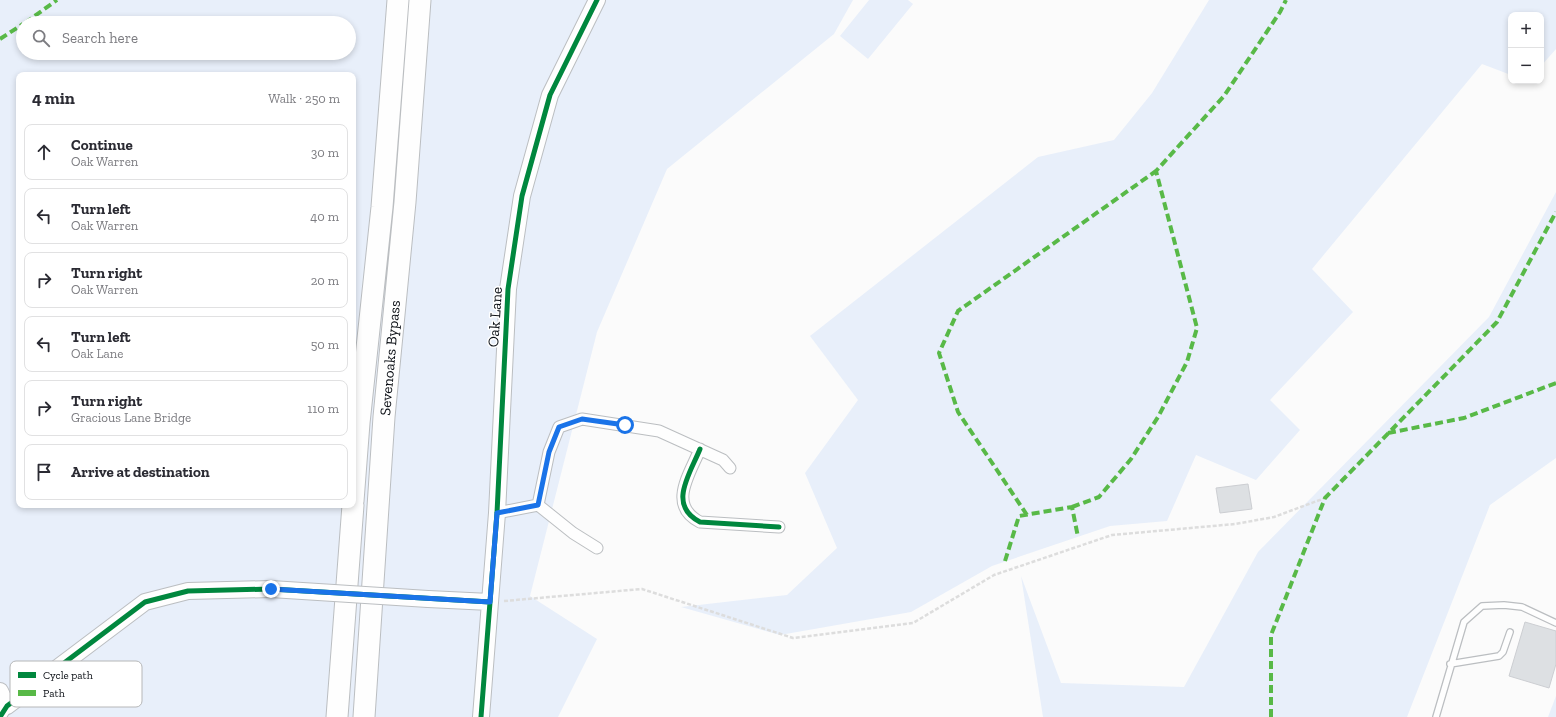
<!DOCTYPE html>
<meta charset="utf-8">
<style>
body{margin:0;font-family:"Zilla Slab",serif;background:#f7f7f7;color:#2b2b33}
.controls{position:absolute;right:12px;top:12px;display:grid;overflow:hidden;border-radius:8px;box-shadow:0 2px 6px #0003}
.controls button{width:36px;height:36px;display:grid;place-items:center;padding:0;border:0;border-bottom:1px solid #e1e1e2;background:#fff;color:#2b2b33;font:20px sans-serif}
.stop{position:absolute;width:12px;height:12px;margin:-9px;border:3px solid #1a73e8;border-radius:50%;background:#fff}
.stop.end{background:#1a73e8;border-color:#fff;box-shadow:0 1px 4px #0008}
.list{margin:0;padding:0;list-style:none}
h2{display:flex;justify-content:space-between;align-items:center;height:52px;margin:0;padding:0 16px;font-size:17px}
h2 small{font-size:13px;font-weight:400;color:#7c7c81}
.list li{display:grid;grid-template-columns:26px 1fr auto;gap:12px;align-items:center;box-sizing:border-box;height:56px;margin:0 8px 8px;padding:0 8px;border:1px solid #e1e1e2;border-radius:8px}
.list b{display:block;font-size:15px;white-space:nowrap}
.list p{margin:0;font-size:13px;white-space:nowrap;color:#7c7c81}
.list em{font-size:13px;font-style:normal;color:#7c7c81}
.icon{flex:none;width:22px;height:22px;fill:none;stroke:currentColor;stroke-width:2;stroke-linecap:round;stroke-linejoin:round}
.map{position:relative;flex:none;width:1556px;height:717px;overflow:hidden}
.search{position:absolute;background:#fff;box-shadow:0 2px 6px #0003;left:16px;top:16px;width:340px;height:44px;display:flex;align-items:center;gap:10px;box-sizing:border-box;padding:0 14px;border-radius:22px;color:#7c7c81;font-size:15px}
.panel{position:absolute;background:#fff;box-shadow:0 2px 6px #0003;left:16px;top:72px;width:340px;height:436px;border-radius:8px}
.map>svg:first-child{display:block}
</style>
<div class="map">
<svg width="1556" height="717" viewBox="0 0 1556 717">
<rect width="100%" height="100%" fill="#fbfbfb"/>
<path fill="#e8effa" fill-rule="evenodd" d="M0 0H853L834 34 667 169 597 332 530 596 597 639 558 717H2L0 714ZM23 23H349V53H23ZM19 75H353V505H19Z
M869 0H908L913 4 868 59 840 36Z
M1209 0H1556V49L1541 66V15H1511V75L1482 64 1312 269 1353 312 1270 400 1300 430 1256 480 1196 455 1167 521 1110 526 992 566 911 612 780 635 681 607 787 595 837 548 805 473 858 400 810 336 1038 157 1114 140 1152 93Z
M1556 192V458L1490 505 1407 717H1043L1021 576 1061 683 1184 687 1258 552 1489 317Z
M1556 696V717H1548Z"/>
<path fill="#dde0e3" stroke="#ccced2" d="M1248 484 1252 509 1220 513 1216 488Z
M1525 622 1556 631V664L1549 688 1509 676Z"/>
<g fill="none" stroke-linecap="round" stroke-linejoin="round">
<g stroke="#bbbec1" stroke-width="8">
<path id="lane" d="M1450 664 1499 656 1503 652 1510 632
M1436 717 1464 622 1482 606 1504 605 1522 607 1556 623"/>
</g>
<g stroke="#bbbec1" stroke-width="13">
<path id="street" d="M700 449C690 474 667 505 700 522L779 527
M538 505 573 533 597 548
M497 513 538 505 549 452 559 427 582 419 659 431 723 460 730 468
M0 717 7 706"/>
</g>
<g stroke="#bbbec1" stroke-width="18">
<path id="secondary" d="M428 599 490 602
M0 691 7 706 145 602 188 591 271 589
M481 717 497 513 508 289 522 196 550 95 597 0"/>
</g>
<g stroke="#bbbec1" stroke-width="23">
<path id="highway" d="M353 501 359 423 382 207 398 0
M337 717 353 505
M364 717 384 417 405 202 420 0"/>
</g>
<path stroke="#ddd" stroke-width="2.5" stroke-dasharray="4 2" stroke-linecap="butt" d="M504 601 642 589 793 638 913 623 994 575 1112 535 1235 524 1274 517 1325 498"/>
<use href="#lane" stroke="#fefefe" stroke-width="5.5"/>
<use href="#street" stroke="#fefefe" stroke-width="11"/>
<use href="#secondary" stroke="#fefefe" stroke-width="16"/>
<use href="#highway" stroke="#fefefe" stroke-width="21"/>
<g stroke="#bbbec1" stroke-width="18" stroke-linecap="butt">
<path id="secondary-bridge" d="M271 589 428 599"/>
</g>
<use href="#secondary-bridge" stroke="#fefefe" stroke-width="16"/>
<path stroke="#58b947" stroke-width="4" stroke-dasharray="8 4" stroke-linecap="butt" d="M25 23 57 0
M0 39 23 24
M1388 433 1464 418 1556 383
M1072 507 1099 497 1131 459 1158 417 1187 362 1197 328 1156 171 1224 96 1280 12 1286 0
M1027 515 958 412 939 353 958 311 1156 171
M1005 561 1019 516 1072 507 1078 537
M1271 717V635L1325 498 1497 322 1556 212"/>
<g stroke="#fff" stroke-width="8">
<path id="cycleway" d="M700 449C690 474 667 505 700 522L779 527
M0 717 7 706 145 602 188 591 271 589 490 602
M481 717 497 513 508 289 522 196 550 95 597 0"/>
</g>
<use href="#cycleway" stroke="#00873e" stroke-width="5"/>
</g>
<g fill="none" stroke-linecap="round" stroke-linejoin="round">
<path stroke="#1a73e8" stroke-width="5" d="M271 589 490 602 497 513 538 505 549 452 559 427 582 419 625 425"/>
</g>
<g text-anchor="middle" stroke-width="3" stroke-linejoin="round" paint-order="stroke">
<g font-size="15" fill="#0a0e14" stroke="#fff">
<text transform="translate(495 317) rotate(-86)" y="5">Oak Lane</text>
<text transform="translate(390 358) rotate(-85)" y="5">Sevenoaks Bypass</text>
</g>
</g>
<rect x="10" y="661" width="132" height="46" rx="6" fill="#fff" stroke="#b6b7b8" stroke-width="1"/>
<rect x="18" y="672" width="18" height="6" fill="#00873e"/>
<rect x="18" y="690" width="18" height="6" fill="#58b947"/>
<g font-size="11" fill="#0a0e14">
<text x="43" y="679">Cycle path</text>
<text x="43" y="697">Path</text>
</g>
</svg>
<div class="controls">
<button>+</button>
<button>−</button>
</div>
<div class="stop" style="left:625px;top:425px"></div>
<div class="stop end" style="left:271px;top:589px"></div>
<div class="search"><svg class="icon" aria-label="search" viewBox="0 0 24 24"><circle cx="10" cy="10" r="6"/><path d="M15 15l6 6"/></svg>Search here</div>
<section class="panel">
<h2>4 min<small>Walk · 250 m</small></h2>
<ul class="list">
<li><svg class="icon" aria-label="ahead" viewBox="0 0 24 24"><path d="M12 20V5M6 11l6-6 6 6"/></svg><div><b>Continue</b><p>Oak Warren</p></div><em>30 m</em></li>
<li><svg class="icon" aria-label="left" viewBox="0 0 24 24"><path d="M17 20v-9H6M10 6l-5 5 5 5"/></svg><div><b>Turn left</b><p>Oak Warren</p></div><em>40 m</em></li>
<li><svg class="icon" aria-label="right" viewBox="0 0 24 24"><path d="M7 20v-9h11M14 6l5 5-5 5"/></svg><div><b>Turn right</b><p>Oak Warren</p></div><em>20 m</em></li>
<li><svg class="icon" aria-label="left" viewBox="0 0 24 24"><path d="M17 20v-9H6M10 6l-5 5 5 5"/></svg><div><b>Turn left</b><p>Oak Lane</p></div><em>50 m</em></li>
<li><svg class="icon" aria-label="right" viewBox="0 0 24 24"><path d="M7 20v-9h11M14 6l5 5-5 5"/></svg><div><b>Turn right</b><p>Gracious Lane Bridge</p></div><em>110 m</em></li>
<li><svg class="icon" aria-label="arrive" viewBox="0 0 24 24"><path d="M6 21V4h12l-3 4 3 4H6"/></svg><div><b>Arrive at destination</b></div></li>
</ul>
</section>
</div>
